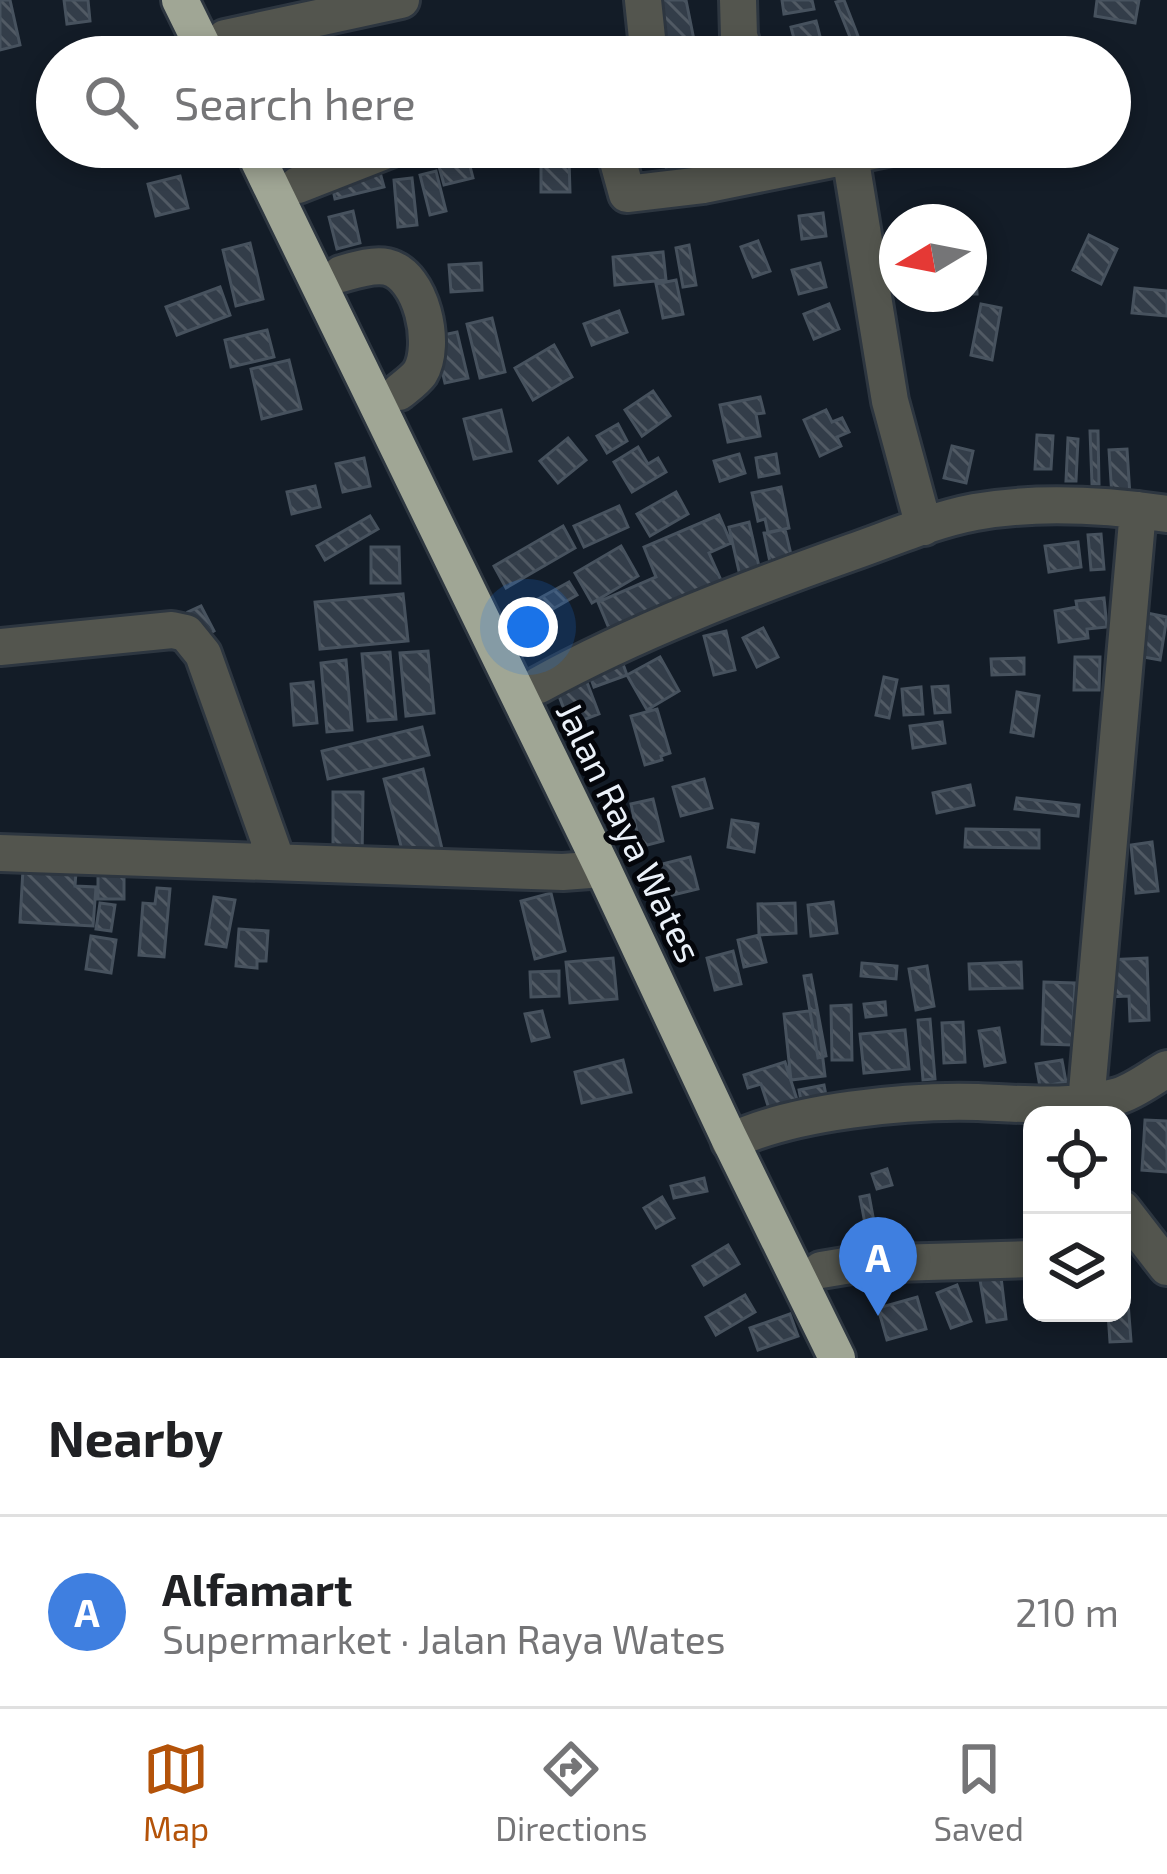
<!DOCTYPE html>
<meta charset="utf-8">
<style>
body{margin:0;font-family:"Exo 2",sans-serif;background:#f6f6f6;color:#202124}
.controls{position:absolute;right:36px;bottom:36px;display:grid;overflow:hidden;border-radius:24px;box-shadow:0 6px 18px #0003}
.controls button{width:108px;height:108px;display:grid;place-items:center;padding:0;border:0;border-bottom:3px solid #e0e0e0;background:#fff;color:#202124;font:60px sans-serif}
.compass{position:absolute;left:879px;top:204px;width:108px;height:108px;border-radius:50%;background:#fff;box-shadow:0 6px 18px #0003;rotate:260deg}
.you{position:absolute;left:528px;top:627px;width:42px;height:42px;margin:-30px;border:9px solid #fff;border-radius:50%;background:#1a73e8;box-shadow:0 0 0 18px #1a73e833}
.badge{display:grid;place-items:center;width:78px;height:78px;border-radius:50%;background:#b45309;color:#fff;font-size:39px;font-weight:700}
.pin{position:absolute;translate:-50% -99px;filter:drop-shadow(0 3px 6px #0008)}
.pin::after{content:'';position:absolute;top:63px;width:42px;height:36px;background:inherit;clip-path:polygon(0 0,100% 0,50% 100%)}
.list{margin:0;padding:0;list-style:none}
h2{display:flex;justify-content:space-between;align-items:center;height:156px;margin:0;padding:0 48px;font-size:51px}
h2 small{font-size:39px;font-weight:400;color:#757577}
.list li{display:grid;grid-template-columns:78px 1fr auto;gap:36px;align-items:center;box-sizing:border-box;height:192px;padding:0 48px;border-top:3px solid #e0e0e0}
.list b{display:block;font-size:45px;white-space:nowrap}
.list p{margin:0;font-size:39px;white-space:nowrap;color:#757577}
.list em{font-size:39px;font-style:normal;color:#757577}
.icon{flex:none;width:66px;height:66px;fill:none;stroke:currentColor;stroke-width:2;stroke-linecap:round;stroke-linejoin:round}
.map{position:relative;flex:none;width:1167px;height:1358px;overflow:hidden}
.search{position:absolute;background:#fff;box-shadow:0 6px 18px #0003;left:36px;right:36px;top:36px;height:132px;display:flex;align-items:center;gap:30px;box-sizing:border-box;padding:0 42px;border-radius:66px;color:#757577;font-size:45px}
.sheet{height:348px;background:#fff}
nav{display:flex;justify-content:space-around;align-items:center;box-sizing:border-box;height:168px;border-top:3px solid #e0e0e0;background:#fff;font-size:33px;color:#757577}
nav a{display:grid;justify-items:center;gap:6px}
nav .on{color:#b45309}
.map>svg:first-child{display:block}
</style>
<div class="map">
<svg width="1167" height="1358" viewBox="0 0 1167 1358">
<defs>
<pattern id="building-back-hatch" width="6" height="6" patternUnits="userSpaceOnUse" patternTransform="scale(3)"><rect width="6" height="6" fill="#333d49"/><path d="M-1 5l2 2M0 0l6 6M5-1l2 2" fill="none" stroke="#515a64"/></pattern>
</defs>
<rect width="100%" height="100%" fill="#131c27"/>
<path fill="url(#building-back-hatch)" stroke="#47525e" stroke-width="3" d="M0 0H10L20 45 0 50Z
M64 0H88L90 21 67 24Z
M657 0H686L697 55 668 57Z
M782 0H812L814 9 784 14Z
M844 0 863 49 856 52 836 2Z
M1097 0H1139L1135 23 1095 16Z
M816 21 823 48 798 54 791 27Z
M307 42 309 57H294L292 44Z
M392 42V57H336V43Z
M848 45 852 57H813Z
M465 147 473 178 444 185 434 148Z
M662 147H677L683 178 669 181Z
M541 159H569L570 192H541Z
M378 165 384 187 335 199 330 176Z
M436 171 446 211 430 215 420 175Z
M180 176 188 208 156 216 148 184Z
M412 178 417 225 398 227 394 180Z
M353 211 360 243 337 249 329 217Z
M823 213 826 236 802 239 799 216Z
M1089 235 1117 249 1101 284 1073 270Z
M758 241 770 271 753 277 741 247Z
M250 243 263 299 236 306 223 250Z
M689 245 696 285 683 287 676 248Z
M663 252 666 280 615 285 613 257Z
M481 263 482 290 451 292 449 265Z
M820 263 826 287 799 294 792 270Z
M969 270H976L977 294H969Z
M676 280 683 314 663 318 656 284Z
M220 287 230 315 177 335 166 307Z
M1135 288 1167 291V316L1132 313Z
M829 304 839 329 814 339 804 314Z
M981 304 1001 308 992 360 971 355Z
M619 311 627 332 592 345 584 324Z
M492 318 505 372 480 378 467 324Z
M267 330 274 357 231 367 225 340Z
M457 332 468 378 445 383 434 337Z
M554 345 572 377 533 400 515 368Z
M289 360 301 409 262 419 251 369Z
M653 391 670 416 642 436 625 410Z
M760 397 764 413 756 414 760 436 728 442 720 405Z
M501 410 511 451 474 459 464 419Z
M826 410 832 422 842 418 849 432 837 437 841 446 820 456 804 420Z
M618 424 627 441 607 453 597 436Z
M1090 431H1098L1099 484H1092Z
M1037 435 1053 436 1051 469H1035Z
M568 438 586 460 558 483 540 461Z
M1068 438 1078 439 1076 481H1066Z
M952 446 973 451 966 483 944 478Z
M638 447 648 464 658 458 666 472 632 492 614 462Z
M1127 449 1130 496 1112 497 1109 450Z
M739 454 745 473 720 481 714 461Z
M776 454 779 473 759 477 756 458Z
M364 458 370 486 343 492 336 464Z
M315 486 320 507 292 514 287 492Z
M781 487 789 528 768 533 765 519 758 521 752 493Z
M676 492 688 514 650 536 637 514Z
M619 506 628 527 584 547 574 526Z
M719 515 731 543 709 553 728 596 616 645 598 602 656 577 644 547Z
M370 516 378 529 325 560 317 546Z
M749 522 760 571 740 576 729 527Z
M563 526 575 548 506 588 494 566Z
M785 529 794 567 772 572 764 533Z
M1101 534 1104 569 1091 570 1088 535Z
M1078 542 1081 567 1049 572 1045 546Z
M621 546 638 576 592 603 575 573Z
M371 547H399L400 583H371Z
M569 582 577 595 546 613 538 599Z
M403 594 408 641 320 649 315 602Z
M1104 598 1107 627 1087 629 1088 638 1059 642 1055 611 1077 607 1076 601Z
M201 606 214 631 202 638 188 612Z
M1147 613 1167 617 1160 660 1138 656Z
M763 628 778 657 757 667 743 638Z
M726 631 735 670 714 675 704 636Z
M428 651 434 713 406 716 400 653Z
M390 652 396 719 368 721 362 654Z
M619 653 627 675 594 687 586 665Z
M660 657 679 691 647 710 627 675Z
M1075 657H1100L1099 690H1074Z
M1024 658V674L992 675 991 659Z
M346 660 352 730 327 732 321 663Z
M585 677 599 714 570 725 556 688Z
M884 677 897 680 889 718 876 715Z
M313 682 317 723 294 725 291 684Z
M948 686 950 712 935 713 932 687Z
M921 687 923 714 904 715 902 689Z
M1017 692 1039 696 1033 736 1011 732Z
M657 709 670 753 661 756 662 760 645 765 631 716Z
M942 722 945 743 913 748 910 726Z
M422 727 429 755 328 779 322 751Z
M423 769 443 853 405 862 384 779Z
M704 779 712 808 681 816 673 787Z
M970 785 974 805 937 813 933 793Z
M333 792H363L362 860H333Z
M1017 798 1079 805 1078 816 1015 809Z
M653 799 663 841 640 847 631 804Z
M732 820 758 824 754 852 728 847Z
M966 829 1039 830V848L965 847Z
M1152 842 1158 891 1136 893 1131 845Z
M690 857 698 889 665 897 658 865Z
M23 869 76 872 75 886 96 887 93 926 20 922Z
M98 869H124V899H98Z
M157 888 170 889 164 957 139 955 143 903 155 904Z
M551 893 565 951 535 959 521 901Z
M214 897 235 900 226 947 206 944Z
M833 902 837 933 811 936 808 905Z
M100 903 115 905 111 931 96 929Z
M795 903 796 933 759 935 758 904Z
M239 929 268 931 266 961H257V968L236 966Z
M759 935 766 962 744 967 738 940Z
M91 936 116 940 111 973 86 969Z
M733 951 741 984 715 990 707 958Z
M613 958 617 999 570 1003 566 962Z
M1147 958 1149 1020 1130 1021 1129 996 1108 997 1106 960Z
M1021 962 1022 988 970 989 969 964Z
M862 963 897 966 896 979 861 976Z
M927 966 934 1006 916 1010 909 969Z
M559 971V996L531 997 530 972Z
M811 975 826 1056 818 1058 804 976Z
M1044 982 1075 983 1072 1045 1042 1044Z
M885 1002 886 1015 866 1017 864 1004Z
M851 1005 852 1060H832L831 1006Z
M817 1010 825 1076 791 1080 784 1014Z
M542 1011 549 1037 532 1041 525 1014Z
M930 1019 935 1079 923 1080 918 1020Z
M963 1022 965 1062 944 1063 942 1023Z
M999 1028 1005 1062 985 1066 979 1031Z
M905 1030 909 1069 864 1073 860 1034Z
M623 1060 631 1092 582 1103 575 1072Z
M1062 1060 1066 1082 1040 1087 1036 1064Z
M785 1062 800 1109 772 1118 761 1084 748 1088 744 1075Z
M824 1085 828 1106 803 1111 799 1090Z
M1145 1120 1167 1121V1172L1142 1170Z
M887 1169 892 1185 877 1189 872 1174Z
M704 1178 707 1191 674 1198 671 1186Z
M869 1195 879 1249 870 1250 860 1197Z
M662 1197 674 1218 656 1228 644 1208Z
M728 1245 739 1264 704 1285 693 1266Z
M1001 1277 1006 1319 987 1322 980 1280Z
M957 1285 971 1321 951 1328 937 1293Z
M745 1295 755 1312 716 1335 706 1317Z
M917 1297 926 1329 887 1340 878 1308Z
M1122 1302H1128L1131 1341 1110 1342 1108 1313H1122Z
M790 1314 798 1336 758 1350 750 1328Z"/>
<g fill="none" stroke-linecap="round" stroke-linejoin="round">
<g stroke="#2d3640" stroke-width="42">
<path id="minor" d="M643 0 649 57
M738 0 739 36 746 57
M225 38 401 0
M614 147 627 194 703 185 892 147
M850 155 890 401 924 527
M298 185 395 147
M341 274C355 270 373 264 387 267 422 275 437 345 420 373 415 380 405 387 399 392
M0 647 172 630 186 633 203 654 277 862
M539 685C635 632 748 589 852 552 892 538 933 520 975 512 1037 501 1105 505 1167 514
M0 853 563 872 603 869
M1086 1103 1138 510
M730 1142C792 1111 909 1100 978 1102 1025 1104 1072 1109 1118 1096 1135 1091 1151 1078 1167 1069
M1122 1209 1167 1267
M821 1270 857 1264 1032 1259"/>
</g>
<g stroke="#2d3640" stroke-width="42">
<path id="highway" d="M180 0 208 57
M252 147 603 869 728 1136 837 1358"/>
</g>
<use href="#minor" stroke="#53554e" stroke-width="36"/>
<use href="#highway" stroke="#a0a695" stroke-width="36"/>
</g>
<g text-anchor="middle" stroke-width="10" stroke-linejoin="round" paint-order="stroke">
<g font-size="36" fill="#ebf1f9" stroke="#04060b">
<text transform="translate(629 832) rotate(64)" y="13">Jalan Raya Wates</text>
</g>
</g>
</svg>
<div class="controls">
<button><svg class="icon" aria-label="locate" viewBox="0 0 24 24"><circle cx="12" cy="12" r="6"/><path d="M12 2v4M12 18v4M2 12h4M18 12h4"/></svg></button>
<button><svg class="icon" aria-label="layers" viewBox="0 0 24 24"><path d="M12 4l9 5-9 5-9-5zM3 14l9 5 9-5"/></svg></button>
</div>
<svg class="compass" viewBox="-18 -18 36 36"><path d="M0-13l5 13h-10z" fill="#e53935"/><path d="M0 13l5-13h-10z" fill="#757577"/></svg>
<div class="you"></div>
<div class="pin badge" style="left:878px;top:1316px;background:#3f7fe0">A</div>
<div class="search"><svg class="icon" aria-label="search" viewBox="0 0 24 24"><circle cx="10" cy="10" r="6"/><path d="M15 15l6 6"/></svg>Search here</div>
</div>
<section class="sheet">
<h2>Nearby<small></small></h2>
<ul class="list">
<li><span class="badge" style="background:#3f7fe0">A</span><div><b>Alfamart</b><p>Supermarket · Jalan Raya Wates</p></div><em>210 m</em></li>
</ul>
</section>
<nav>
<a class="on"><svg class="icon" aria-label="map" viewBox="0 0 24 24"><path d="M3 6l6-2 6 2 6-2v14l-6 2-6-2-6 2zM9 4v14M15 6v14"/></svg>Map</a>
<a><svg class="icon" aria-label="directions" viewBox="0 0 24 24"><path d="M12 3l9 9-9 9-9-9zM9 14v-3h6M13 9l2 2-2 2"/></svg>Directions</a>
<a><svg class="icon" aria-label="saved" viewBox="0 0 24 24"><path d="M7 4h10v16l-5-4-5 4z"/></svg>Saved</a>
</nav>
